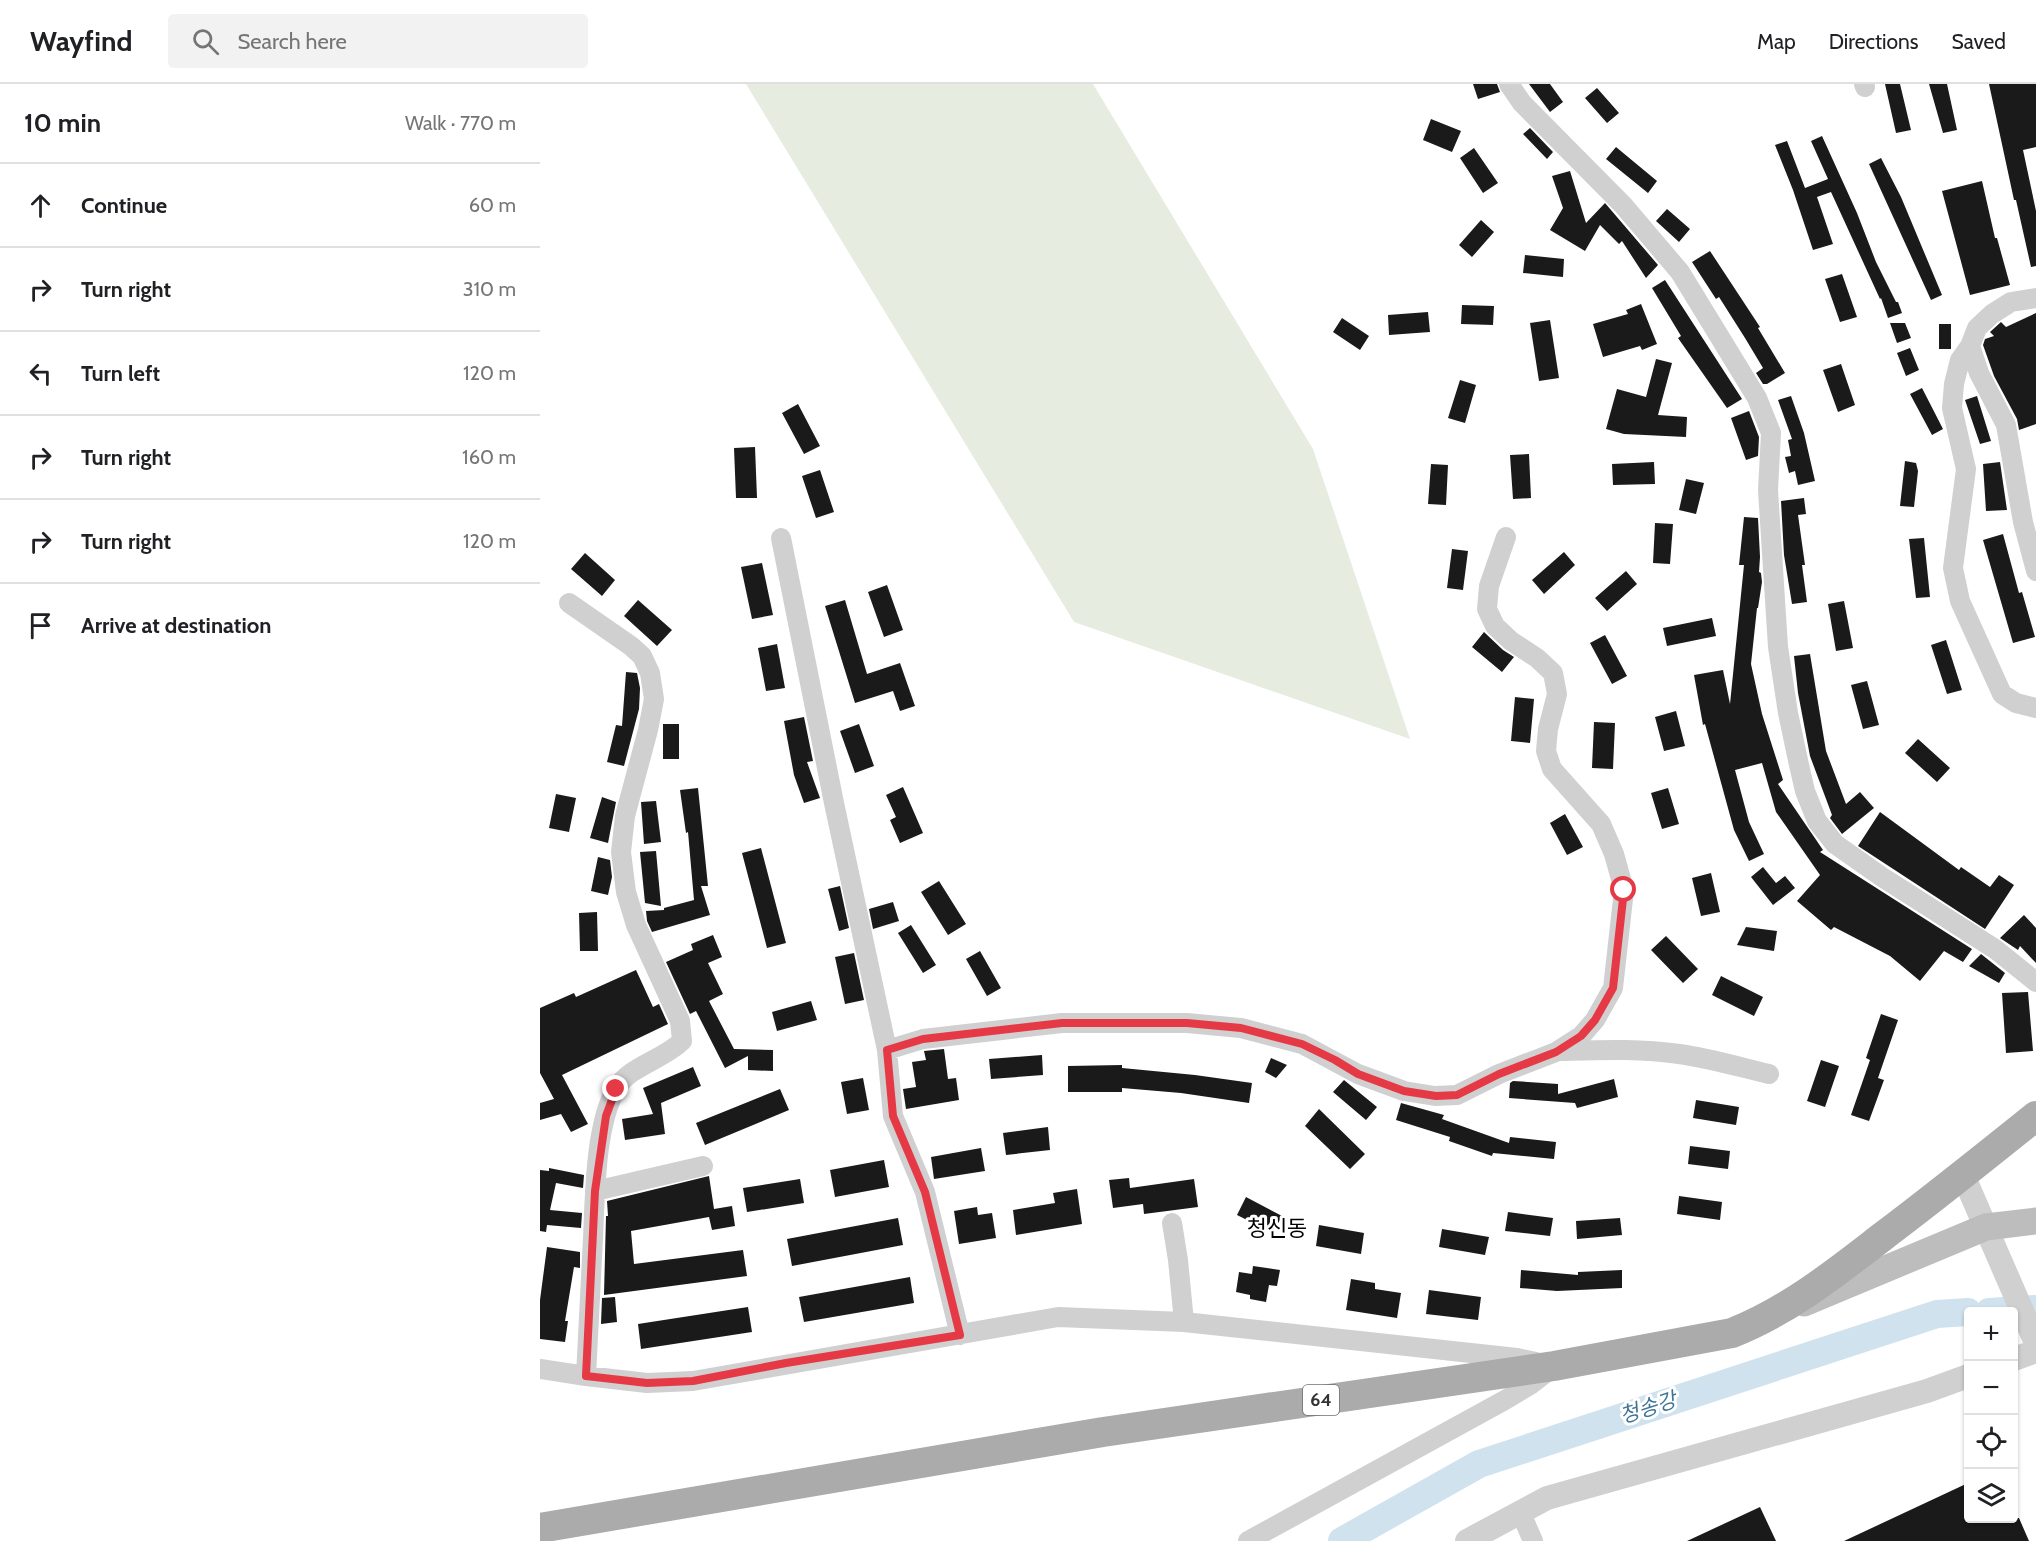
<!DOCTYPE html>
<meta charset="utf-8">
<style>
body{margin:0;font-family:Cabin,"Noto Sans KR",sans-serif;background:#f2f2f2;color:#202124}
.controls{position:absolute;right:18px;bottom:18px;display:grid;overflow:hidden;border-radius:6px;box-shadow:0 2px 4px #0004}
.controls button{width:54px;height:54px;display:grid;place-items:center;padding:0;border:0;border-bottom:2px solid #e0e0e0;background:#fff;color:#202124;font:30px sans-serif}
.stop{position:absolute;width:18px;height:18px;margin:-14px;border:4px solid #e63946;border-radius:50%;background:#fff}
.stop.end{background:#e63946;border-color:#fff;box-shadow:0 2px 6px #0008}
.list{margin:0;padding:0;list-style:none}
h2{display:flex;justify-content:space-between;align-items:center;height:78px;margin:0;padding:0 24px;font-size:26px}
h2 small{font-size:20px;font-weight:400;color:#757577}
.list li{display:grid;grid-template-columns:39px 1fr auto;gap:18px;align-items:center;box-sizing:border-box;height:84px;padding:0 24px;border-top:2px solid #e0e0e0}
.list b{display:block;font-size:22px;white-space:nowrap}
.list em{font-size:20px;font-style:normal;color:#757577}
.icon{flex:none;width:33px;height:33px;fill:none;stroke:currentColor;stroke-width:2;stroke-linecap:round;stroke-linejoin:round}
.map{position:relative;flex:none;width:1496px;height:1457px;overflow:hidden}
header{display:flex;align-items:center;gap:36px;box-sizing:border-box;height:84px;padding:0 30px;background:#fff;border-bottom:2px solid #e0e0e0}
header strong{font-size:28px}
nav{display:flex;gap:33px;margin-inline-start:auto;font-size:21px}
.search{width:420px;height:54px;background:#f2f2f2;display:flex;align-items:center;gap:15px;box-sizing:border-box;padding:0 21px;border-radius:6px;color:#757577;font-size:22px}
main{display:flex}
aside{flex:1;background:#fff}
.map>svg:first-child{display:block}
</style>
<header>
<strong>Wayfind</strong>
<div class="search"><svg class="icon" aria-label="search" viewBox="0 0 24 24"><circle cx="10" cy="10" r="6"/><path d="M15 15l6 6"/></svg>Search here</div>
<nav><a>Map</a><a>Directions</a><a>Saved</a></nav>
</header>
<main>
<aside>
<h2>10 min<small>Walk · 770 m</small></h2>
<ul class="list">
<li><svg class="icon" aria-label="ahead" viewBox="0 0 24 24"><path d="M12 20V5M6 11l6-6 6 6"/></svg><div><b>Continue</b></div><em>60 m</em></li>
<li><svg class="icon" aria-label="right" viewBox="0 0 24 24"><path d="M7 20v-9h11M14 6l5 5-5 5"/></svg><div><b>Turn right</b></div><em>310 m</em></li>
<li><svg class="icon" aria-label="left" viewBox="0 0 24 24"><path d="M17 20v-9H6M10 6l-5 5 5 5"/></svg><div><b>Turn left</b></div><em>120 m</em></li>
<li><svg class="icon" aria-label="right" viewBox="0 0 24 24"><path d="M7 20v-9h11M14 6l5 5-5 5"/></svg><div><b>Turn right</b></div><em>160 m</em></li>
<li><svg class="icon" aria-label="right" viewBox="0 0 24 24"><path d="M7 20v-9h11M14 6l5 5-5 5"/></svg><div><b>Turn right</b></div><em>120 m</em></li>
<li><svg class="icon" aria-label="arrive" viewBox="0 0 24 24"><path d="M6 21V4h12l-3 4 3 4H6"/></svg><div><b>Arrive at destination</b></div></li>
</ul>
</aside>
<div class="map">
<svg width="1496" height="1457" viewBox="0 0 1496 1457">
<rect width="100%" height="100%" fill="#fff"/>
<path fill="#e6ecdf" d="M206 0H553L773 365 870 655 534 538Z"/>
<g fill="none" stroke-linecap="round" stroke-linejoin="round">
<path stroke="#cfe2ee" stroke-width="28" d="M1449 1228 1496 1225
M802 1457 939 1380 1397 1230 1428 1228"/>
</g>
<path fill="#1a1a1a" d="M933 0H957L960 8 938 15Z
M989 0H1010L1023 18 1010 28Z
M1345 0H1360L1371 46 1356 49Z
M1389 0H1407L1417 46 1403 49Z
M1449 0H1496V63L1483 66 1496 127V182L1491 183 1476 116H1474Z
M1057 4 1079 29 1067 39 1045 14Z
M891 35 921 47 912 68 883 56Z
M990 44 1013 68 1007 75 983 50Z
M1282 52 1317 129 1336 178 1356 218H1358L1362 229 1348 234 1341 214 1340 215 1291 108 1277 113 1293 160 1273 166 1253 106 1235 61 1247 57 1265 104 1288 95 1271 57Z
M1076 63 1117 97 1108 109 1066 75Z
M934 64 958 99 943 109 920 74Z
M1341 74 1361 113 1402 211 1391 216 1329 80Z
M1030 87 1046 139 1065 119 1118 181 1106 194 1082 157 1079 160 1060 141 1045 167 1010 146 1023 124 1012 92Z
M1442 97 1455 154H1457L1470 201 1430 211 1402 107Z
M1127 125 1150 145 1139 158 1116 137Z
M941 136 954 148 932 173 919 161Z
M1170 167 1220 243 1218 244 1245 289 1227 300H1223L1216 289 1223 284 1205 254 1179 213 1176 215 1152 178Z
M985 171 1024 175 1023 193 983 189Z
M1302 190 1317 233 1300 238 1285 195Z
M1125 196 1202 315 1187 324 1138 254 1141 252 1112 204Z
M1101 220 1117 260 1102 266 1100 262 1063 273 1053 240 1088 230 1086 226Z
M922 221 954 222 953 241 921 240Z
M888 228 890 248 849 251 848 231Z
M1496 229V340L1479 346 1477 335 1454 292 1443 261 1445 255 1454 252 1450 248 1461 238 1466 243Z
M802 234 829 252 820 266 793 248Z
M1010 236 1019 294 999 297 990 239Z
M1350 239H1365L1371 254 1357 259Z
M1399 240H1411V265H1399Z
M1370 264 1379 286 1366 292 1357 269Z
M1116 275 1132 279 1118 331 1147 333 1146 353 1084 350 1066 345 1077 305 1106 313Z
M1301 280 1315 321 1298 328 1283 286Z
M920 296 936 301 925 339 908 334Z
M1382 304 1403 345 1392 351 1370 310Z
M1251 312 1264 349 1275 397 1258 401 1255 387 1249 389 1245 373 1251 372 1248 356 1252 355 1238 316Z
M1437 312 1451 357 1440 360 1425 316Z
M258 320 280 362 264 370 242 329Z
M1209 327 1219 353 1218 372 1206 376 1191 334Z
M215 363 217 414H196L194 364Z
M989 370 991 414 973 415 970 371Z
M1365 377 1376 379 1378 387 1374 423 1360 422Z
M1114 378 1115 400 1073 401 1072 380Z
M1460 378 1467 426 1446 427 1443 380Z
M891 380 908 381 906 421 888 420Z
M280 386 294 428 276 434 262 392Z
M1146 395 1164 399 1156 430 1139 426Z
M1264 414 1266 430 1258 431 1265 481H1262L1267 518 1252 520 1244 471 1241 417Z
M1204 433 1218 434 1220 473 1219 488 1221 489 1222 498 1218 524H1217L1211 580 1222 630 1243 696 1238 700 1283 766 1280 768 1432 865 1423 878 1404 867 1380 897 1350 872 1294 843 1291 846 1257 817 1280 791 1236 728 1222 679 1195 686 1209 738 1224 770 1209 777 1194 746 1165 640 1163 641 1154 591 1183 586 1190 620 1204 481H1199Z
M1115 439 1133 440 1130 480 1113 479Z
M1463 450 1479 509 1482 508 1495 553 1473 559 1443 456Z
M1384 454 1390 513 1376 514 1369 455Z
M912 465 928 467 923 506 907 504Z
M1024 468 1035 481 1004 510 992 496Z
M45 469 75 496 62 512 31 485Z
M222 479 233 531 212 535 201 483Z
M1086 487 1097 500 1067 527 1055 514Z
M347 501 363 546 344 553 328 508Z
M98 516 132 546 117 562 84 532Z
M305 516 327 590 360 579 375 622 360 627 353 607 315 619 285 522Z
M1304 517 1313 564 1296 567 1288 520Z
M1172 534 1176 552 1127 562 1123 544Z
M944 548 963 566 974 573 962 588 932 563Z
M1065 551 1087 592 1072 600 1050 559Z
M1406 556 1422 606 1407 610 1391 561Z
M237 560 245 604 226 607 218 564Z
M1270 570 1286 667 1306 720 1320 708 1334 724 1302 750 1290 734 1292 731 1270 672 1258 609 1254 572Z
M86 588 97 589 100 604 99 625 84 682 67 678 76 641 82 642Z
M1327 597 1339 641 1323 645 1311 601Z
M975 613 994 615 990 659 971 657Z
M1136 627 1145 662 1124 667 1115 633Z
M264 633 273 677 267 678 280 714 264 719 254 691 244 637Z
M1054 638 1075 639 1073 685 1052 684Z
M123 640H139V675H123Z
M319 640 334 682 315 689 300 647Z
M1378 655 1410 684 1397 698 1365 669Z
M363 703 383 749 360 759 350 736 356 733 346 711Z
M158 704 168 802H161L170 831 112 848 107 837 106 827 124 826V824L154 816 148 748 146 749 140 706Z
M1128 704 1139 740 1122 745 1111 709Z
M16 710 36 714 29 748 9 744Z
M62 713 76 718 68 759 50 754Z
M116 717 121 758 104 760 101 718Z
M1340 728 1419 786 1421 783 1450 803 1459 791 1474 801 1445 845 1318 762Z
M1025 730 1043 763 1027 771 1010 739Z
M221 764 246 859 227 864 202 769Z
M116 767 121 822 105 819 100 768Z
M58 773 70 776 72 793 68 811 51 807Z
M1223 783 1236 799 1245 792 1255 804 1233 821 1211 793Z
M1171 789 1180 828 1161 832 1152 794Z
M399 797 426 840 408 851 381 808Z
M300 802 309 844 299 847 288 805Z
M353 818 359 837 333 845 329 825Z
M57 828 58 867H40L39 829Z
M1484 831 1496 844V879L1480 862 1478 866 1460 854Z
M371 841 396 881 383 889 358 849Z
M1206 843 1237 847 1234 867 1197 861Z
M173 851 182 873 168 879 183 910 169 917 194 965 233 966V987L208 986V972L185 984 156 927 150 930 126 878 153 866 151 860Z
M1126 852 1158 885 1143 899 1111 866Z
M440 867 461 904 447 912 426 875Z
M314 869 324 916 305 920 295 873Z
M1441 870 1465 889 1459 899 1429 882Z
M96 886 113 923 119 920 128 940 22 991 48 1040 31 1048 21 1030 0 1036V1019L14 1015 0 989V924L34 909 36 913Z
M1181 892 1223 913 1214 932 1172 911Z
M1488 908 1493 967 1466 969 1462 909Z
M271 917 277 936 237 947 232 928Z
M1341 930 1358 936 1338 994 1344 996 1329 1037 1311 1031 1330 976 1326 974Z
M404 965 408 995 416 994 419 1016 366 1025 363 1005 376 1003 372 978 386 976 384 967Z
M502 971 503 991 451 995 449 975Z
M731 974 747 981 736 994 725 988Z
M1281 976 1299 982 1285 1023 1267 1017Z
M582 981V984L655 991 712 999 709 1019 641 1009 582 1004V1008H528V982Z
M153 983 161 1002 121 1019 125 1050 85 1056 82 1035 113 1030 103 1004Z
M323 994 329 1026 307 1030 301 998Z
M1074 995 1078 1013 1037 1024 1035 1019 969 1014 970 999 973 997 1018 1000V1010Z
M804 996 837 1023 826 1036 793 1008Z
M240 1005 249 1026 165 1061 156 1039Z
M1156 1016 1199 1023 1196 1041 1153 1034Z
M861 1019 904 1031 902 1035 969 1059 970 1053 1016 1058 1014 1075 953 1069 952 1072 909 1057 910 1053 856 1036Z
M779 1025 825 1070 810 1085 765 1042Z
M508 1043 510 1066 466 1071 463 1049Z
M1150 1062 1190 1067 1188 1085 1148 1080Z
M441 1064 445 1087 394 1095 391 1073Z
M344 1076 349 1103 295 1113 290 1086Z
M9 1084 44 1091 43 1104 16 1099 10 1126 42 1129 41 1144 7 1141 6 1148 0 1147V1086L9 1087Z
M169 1092 174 1125 192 1122 195 1142 172 1146 169 1133 91 1147 94 1180 203 1166 207 1192 64 1211 66 1132H68L67 1117Z
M589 1094 590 1104 654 1095 658 1123 604 1130 603 1120 573 1124 569 1096Z
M260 1095 264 1119 207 1128 203 1104Z
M537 1105 542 1140 476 1151 473 1126 515 1119 513 1109Z
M1139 1112 1182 1118 1180 1136 1137 1130Z
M706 1113 742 1132 733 1149 697 1131Z
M437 1123 438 1131 452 1129 456 1154 419 1160 414 1127Z
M968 1128 1013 1134 1010 1152 965 1147Z
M358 1134 363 1161 252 1182 247 1155Z
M1080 1134 1082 1151 1037 1155 1036 1137Z
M779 1141 824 1149 821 1170 776 1162Z
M902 1145 949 1153 945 1171 899 1163Z
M7 1163 40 1168V1184L34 1183 25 1237H28L25 1258 0 1255V1216Z
M713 1182 740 1186 737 1202 729 1201 726 1218 710 1215V1211L696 1208 699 1188 712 1190Z
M981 1186 1038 1191V1188L1082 1186V1204L1017 1207 980 1204Z
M370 1193 374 1219 264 1238 259 1213Z
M811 1195 835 1199V1205L861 1209 857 1234 806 1226Z
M889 1206 941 1213 938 1236 886 1230Z
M75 1213 77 1238 61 1240 62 1214Z
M208 1223 212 1248 101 1265 98 1240Z
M1428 1399V1434H1479L1489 1457H1304Z
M1220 1423 1236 1457H1147Z"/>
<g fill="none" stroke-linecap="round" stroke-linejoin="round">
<path stroke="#d0d0d0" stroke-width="20" d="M969 0 982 19 1083 121 1140 188 1217 314 1231 349 1228 406 1238 563 1248 629 1259 681 1265 707 1277 737 1295 760 1342 793 1455 865 1496 898
M1324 0 1325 3
M1496 214 1471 218 1452 230 1437 244 1430 262 1420 276 1414 300 1412 324 1426 385 1413 484 1420 517 1462 610 1476 619 1496 624
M1430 262 1439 289 1466 341 1483 438 1496 487
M241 454 294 719 347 966 353 1032 385 1108 420 1251
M29 519 91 562 102 572 110 589 114 615 108 646 85 732 81 768 86 808 96 841 140 937 142 957C123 976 89 982 76 1005 55 1041 55 1112 53 1154 51 1200 48 1246 46 1292
M347 966 383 955 522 939H647L701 944 762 960 818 990 864 1007 895 1012 917 1011 959 990 1016 968 1041 952 1055 936 1073 904 1084 806 1074 770 1061 740 1012 685 1006 667 1008 645 1017 610 1013 589 997 574 971 557 955 542 947 525 949 502 966 453
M1019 967C1058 966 1099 964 1139 970 1169 974 1199 983 1229 990
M55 1107 163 1082
M632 1139 638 1176 644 1238
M0 1285 46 1292 107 1299 153 1297 518 1233 644 1238 977 1274 996 1278
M980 1427 993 1457
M708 1457 965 1316 990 1301 1012 1284"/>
<path stroke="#d0d0d0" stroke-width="24" d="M1423 1091 1496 1259
M1474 1275 1496 1267
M927 1457 1007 1414 1387 1307 1428 1292"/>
<path stroke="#bdbdbd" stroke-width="27" d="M1264 1219 1446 1143 1496 1137"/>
<path stroke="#ababab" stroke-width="30" d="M0 1444 563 1348 1014 1282 1192 1249C1248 1227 1294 1190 1342 1153 1394 1114 1445 1073 1496 1032"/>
</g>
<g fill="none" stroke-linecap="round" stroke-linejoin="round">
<path stroke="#e63946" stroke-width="8" d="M76 1005 66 1032 55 1107 46 1292 107 1299 153 1297 246 1279 420 1251 385 1108 353 1032 347 966 383 955 522 939H647L701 944 762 960 795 976 818 990 864 1007 896 1012 917 1011 959 990 1016 968 1041 952 1055 936 1073 904 1084 806"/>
</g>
<g text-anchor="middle" stroke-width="6" stroke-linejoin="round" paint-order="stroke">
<rect fill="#fff" stroke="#707070" stroke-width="1.5" x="763" y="1301" width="36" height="30" rx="4.5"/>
<g font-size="18" font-weight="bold" fill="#333">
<text x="781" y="1322">64</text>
</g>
<g font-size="21" font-style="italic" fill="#3f7597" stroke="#fff">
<text transform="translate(1108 1324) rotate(-18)" y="7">청송강</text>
</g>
<g font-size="22" fill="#000" stroke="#fff">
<text x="737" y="1152">청신동</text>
</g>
</g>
</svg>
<div class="controls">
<button>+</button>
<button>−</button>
<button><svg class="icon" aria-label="locate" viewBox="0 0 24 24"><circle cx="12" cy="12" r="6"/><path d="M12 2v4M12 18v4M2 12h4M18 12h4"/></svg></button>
<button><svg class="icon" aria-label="layers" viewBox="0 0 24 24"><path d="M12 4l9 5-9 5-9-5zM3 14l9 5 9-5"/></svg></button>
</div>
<div class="stop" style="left:1084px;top:806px"></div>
<div class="stop end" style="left:76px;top:1005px"></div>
</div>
</main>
